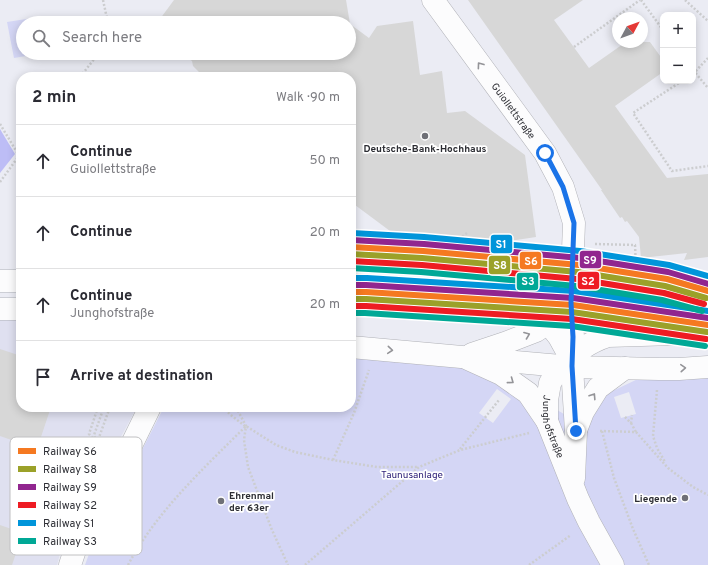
<!DOCTYPE html>
<meta charset="utf-8">
<style>
body{margin:0;font-family:Overpass,sans-serif;background:#f2f2f3;color:#2b2b33}
.controls{position:absolute;right:12px;top:12px;display:grid;overflow:hidden;border-radius:8px;box-shadow:0 2px 10px #0003}
.controls button{width:36px;height:36px;display:grid;place-items:center;padding:0;border:0;border-bottom:1px solid #e1e1e2;background:#fff;color:#2b2b33;font:20px sans-serif}
.compass{position:absolute;left:612px;top:12px;width:36px;height:36px;border-radius:50%;background:#fff;box-shadow:0 2px 10px #0003;rotate:49deg}
.stop{position:absolute;width:12px;height:12px;margin:-9px;border:3px solid #1a73e8;border-radius:50%;background:#fff}
.stop.end{background:#1a73e8;border-color:#fff;box-shadow:0 1px 4px #0008}
.list{margin:0;padding:0;list-style:none}
h2{display:flex;justify-content:space-between;align-items:center;height:52px;margin:0;padding:0 16px;font-size:17px}
h2 small{font-size:13px;font-weight:400;color:#7c7c81}
.list li{display:grid;grid-template-columns:26px 1fr auto;gap:12px;align-items:center;box-sizing:border-box;height:72px;padding:0 16px;border-top:1px solid #e1e1e2}
.list b{display:block;font-size:15px;white-space:nowrap}
.list p{margin:0;font-size:13px;white-space:nowrap;color:#7c7c81}
.list em{font-size:13px;font-style:normal;color:#7c7c81}
.icon{flex:none;width:22px;height:22px;fill:none;stroke:currentColor;stroke-width:2;stroke-linecap:round;stroke-linejoin:round}
.map{position:relative;flex:none;width:708px;height:565px;overflow:hidden}
.search{position:absolute;background:#fff;box-shadow:0 2px 10px #0003;left:16px;top:16px;width:340px;height:44px;display:flex;align-items:center;gap:10px;box-sizing:border-box;padding:0 14px;border-radius:22px;color:#7c7c81;font-size:15px}
.panel{position:absolute;background:#fff;box-shadow:0 2px 10px #0003;left:16px;top:72px;width:340px;height:340px;border-radius:16px}
.map>svg:first-child{display:block}
</style>
<div class="map">
<svg width="708" height="565" viewBox="0 0 708 565">
<rect width="100%" height="100%" fill="#ebecf4"/>
<path fill="#dfe0f0" d="M0 309H21V407H137L62 546 57 565H0Z"/>
<path fill="#d4d6f5" fill-rule="evenodd" d="M39 17 40 23H23V53H44L14 58 7 22Z
M351 348 464 356 564 414 659 369 708 367V565H85L89 554 164 407H351ZM497 389 511 399 493 423 479 413ZM629 392 636 414 621 418 614 397Z"/>
<path fill="#bdbdf6" d="M0 129 15 154 0 173Z"/>
<path fill="#d7d7d7" d="M174 0H346L350 24 369 38 377 26 413 21 420 75 442 71 447 113 465 111 525 155 536 237 421 254 351 202V77H204L193 66 192 61 181 53H349V23H157Z
M468 0H583L554 20 589 68 626 42H650L663 60V72L615 106 667 178 708 174V257L684 260 687 253 641 258 639 237 627 221 625 222 622 217 620 218 601 190H602Z
M0 349 21 356V407H51L37 449 0 436Z
M0 525 23 533 12 565H0Z"/>
<g fill="none" stroke-linecap="round" stroke-linejoin="round">
<g stroke="#b0b1b7" stroke-width="23">
<g id="street">
<path id="s1" d="M433 0 545 153 563 187 574 223 571 303"/>
</g>
</g>
<g stroke="#b0b1b7" stroke-width="23">
<g id="secondary">
<path d="M571 303 573 337 572 367 576 431 574 478"/>
<path d="M526 305 548 323 559 337 570 357 571 361"/>
<path d="M468 359 501 374 528 393 547 421"/>
<path id="s2" d="M561 365 550 383 547 400V421L578 499 589 522 613 565"/>
<path d="M576 430 583 412 598 388 625 368"/>
<path d="M70 565 76 547 104 493 126 456 150 407"/>
</g>
</g>
<g stroke="#b0b1b7" stroke-width="23">
<path id="primary" d="M0 281H21
M351 297C401 300 452 303 502 305 525 305 549 303 572 303 617 304 663 310 708 305
M0 309H21
M351 347 572 367 659 369H679L708 367
M472 354 505 343 536 331 548 323 571 303
M561 365C575 353 589 342 608 336L708 333"/>
</g>
<path stroke="#cccdcf" stroke-width="2.5" stroke-dasharray="2 2" stroke-linecap="butt" d="M103 0 108 23
M641 0 663 30
M685 0 708 21
M574 47 640 0
M693 70 708 88
M693 74 708 58
M80 77 99 53
M682 81 633 113 672 171 708 166
M0 124 21 159
M0 182 21 153
M467 233 459 239 473 240
M351 242H392L498 273 518 274 550 254
M595 244 635 245 636 267
M459 261V239
M628 272 636 267 628 263
M657 390 653 436 657 448 665 462
M98 407 89 434 97 443 110 407
M222 407 232 416 245 426
M236 407 246 426 244 440 248 467 272 530 288 565
M625 417 631 423 632 415
M631 423 636 432
M600 431 636 432 668 468 693 487 708 495
M602 431 614 478 633 529 649 565
M103 446 97 443 94 435 104 407
M460 449 499 400
M333 460 354 413 369 370
M128 565C157 511 203 469 246 426L276 445 295 452 333 460 377 467H418
M305 565 419 467 460 450 529 433
M529 565 571 535"/>
<use href="#street" stroke="#fcfcfd" stroke-width="22"/>
<use href="#secondary" stroke="#fcfcfd" stroke-width="22"/>
<use href="#primary" stroke="#fcfcfd" stroke-width="22"/>
<g stroke="#fff" stroke-width="9">
<path id="rail-1" d="M351 247 423 251 579 265 667 279 708 291
M351 292H366L573 305 708 325"/>
</g>
<g stroke="#fff" stroke-width="9">
<path id="rail-2" d="M351 254 422 258 578 272 665 286 706 298
M351 299H366L572 312 707 332"/>
</g>
<g stroke="#fff" stroke-width="9">
<path id="rail-3" d="M351 240 424 244 580 258 668 272 708 284
M351 285H366L573 298 708 318"/>
</g>
<g stroke="#fff" stroke-width="9">
<path id="rail-4" d="M351 261 422 265 577 279 664 293 704 304
M351 306H366L572 319 706 339"/>
</g>
<g stroke="#fff" stroke-width="9">
<path id="rail-5" d="M352 233 424 237 580 251 669 265 708 276
M351 278H367L574 291 708 311"/>
</g>
<g stroke="#fff" stroke-width="9">
<path id="rail-6" d="M351 268 421 272 576 286 662 300 702 311
M351 313H365L571 326 705 346"/>
</g>
<use href="#rail-1" stroke="#f57921" stroke-width="6"/>
<use href="#rail-2" stroke="#9ba129" stroke-width="6"/>
<use href="#rail-3" stroke="#91268f" stroke-width="6"/>
<use href="#rail-4" stroke="#ee1c23" stroke-width="6"/>
<use href="#rail-5" stroke="#0095da" stroke-width="6"/>
<use href="#rail-6" stroke="#00a896" stroke-width="6"/>
</g>
<defs><path id="oneway-chevron" d="M-2-3.5L2.5 0L-2 3.5" fill="none" stroke-width="1.6" stroke-linecap="round" stroke-linejoin="round"/></defs>
<g stroke="#949498">
<use href="#oneway-chevron" transform="translate(480 65) rotate(-126)"/>
<use href="#oneway-chevron" transform="translate(527 335) rotate(-21)"/>
<use href="#oneway-chevron" transform="translate(390 350) rotate(5)"/>
<use href="#oneway-chevron" transform="translate(683 368) rotate(-4)"/>
<use href="#oneway-chevron" transform="translate(511 381) rotate(36)"/>
<use href="#oneway-chevron" transform="translate(593 396) rotate(-57)"/>
</g>
<g fill="none" stroke-linecap="round" stroke-linejoin="round">
<path stroke="#1a73e8" stroke-width="5" d="M545 153 563 187 574 223 571 303 573 337 572 366 576 431"/>
</g>
<g fill="#6f7077" stroke="#fff" stroke-width="1.5">
<circle cx="425" cy="136" r="4"/>
<circle cx="685" cy="498" r="4"/>
<circle cx="221" cy="501" r="4"/>
</g>
<g text-anchor="middle" stroke-width="3.5" stroke-linejoin="round" paint-order="stroke">
<g font-size="10" fill="#2c2d33" stroke="#fff">
<text dy="4" stroke="none"><textPath href="#s1" startOffset="137">Guiollettstraße</textPath></text>
<text dy="4" stroke="none"><textPath href="#s2" startOffset="66">Junghofstraße</textPath></text>
</g>
<g font-size="10" font-weight="bold" fill="#2c2d33" stroke="#fff">
<text x="425" y="152">Deutsche-Bank-Hochhaus</text>
<text x="229" y="499" text-anchor="start">Ehrenmal<tspan x="229" dy="12">der 63er</tspan></text>
<text x="677" y="502" text-anchor="end">Liegende</text>
</g>
<g font-size="10" fill="#302279" stroke="#fff">
<text x="412" y="478">Taunusanlage</text>
</g>
</g>
<rect x="10" y="437" width="132" height="118" rx="6" fill="#fff" stroke="#c0c0c2" stroke-width="1"/>
<rect x="18" y="448" width="18" height="6" fill="#f57921"/>
<rect x="18" y="466" width="18" height="6" fill="#9ba129"/>
<rect x="18" y="484" width="18" height="6" fill="#91268f"/>
<rect x="18" y="502" width="18" height="6" fill="#ee1c23"/>
<rect x="18" y="520" width="18" height="6" fill="#0095da"/>
<rect x="18" y="538" width="18" height="6" fill="#00a896"/>
<g font-size="11" fill="#2c2d33">
<text x="43" y="455">Railway S6</text>
<text x="43" y="473">Railway S8</text>
<text x="43" y="491">Railway S9</text>
<text x="43" y="509">Railway S2</text>
<text x="43" y="527">Railway S1</text>
<text x="43" y="545">Railway S3</text>
</g>
<g stroke="#fff" stroke-width="1.5">
<rect x="490" y="234" width="23" height="20" rx="4" fill="#0095da"/>
<rect x="579" y="250" width="23" height="19" rx="4" fill="#91268f"/>
<rect x="519" y="251" width="23" height="19" rx="4" fill="#f57921"/>
<rect x="488" y="255" width="23" height="20" rx="4" fill="#9ba129"/>
<rect x="577" y="271" width="23" height="19" rx="4" fill="#ee1c23"/>
<rect x="516" y="272" width="23" height="19" rx="4" fill="#00a896"/>
</g>
<g font-size="11" text-anchor="middle" font-weight="bold" fill="#fff">
<text x="501" y="248">S1</text>
<text x="590" y="264">S9</text>
<text x="531" y="265">S6</text>
<text x="500" y="269">S8</text>
<text x="588" y="285">S2</text>
<text x="528" y="285">S3</text>
</g>
</svg>
<div class="controls">
<button>+</button>
<button>−</button>
</div>
<svg class="compass" viewBox="-18 -18 36 36"><path d="M0-13l5 13h-10z" fill="#e53935"/><path d="M0 13l5-13h-10z" fill="#7c7c81"/></svg>
<div class="stop" style="left:545px;top:153px"></div>
<div class="stop end" style="left:576px;top:431px"></div>
<div class="search"><svg class="icon" aria-label="search" viewBox="0 0 24 24"><circle cx="10" cy="10" r="6"/><path d="M15 15l6 6"/></svg>Search here</div>
<section class="panel">
<h2>2 min<small>Walk · 90 m</small></h2>
<ul class="list">
<li><svg class="icon" aria-label="ahead" viewBox="0 0 24 24"><path d="M12 20V5M6 11l6-6 6 6"/></svg><div><b>Continue</b><p>Guiollettstraße</p></div><em>50 m</em></li>
<li><svg class="icon" aria-label="ahead" viewBox="0 0 24 24"><path d="M12 20V5M6 11l6-6 6 6"/></svg><div><b>Continue</b></div><em>20 m</em></li>
<li><svg class="icon" aria-label="ahead" viewBox="0 0 24 24"><path d="M12 20V5M6 11l6-6 6 6"/></svg><div><b>Continue</b><p>Junghofstraße</p></div><em>20 m</em></li>
<li><svg class="icon" aria-label="arrive" viewBox="0 0 24 24"><path d="M6 21V4h12l-3 4 3 4H6"/></svg><div><b>Arrive at destination</b></div></li>
</ul>
</section>
</div>
